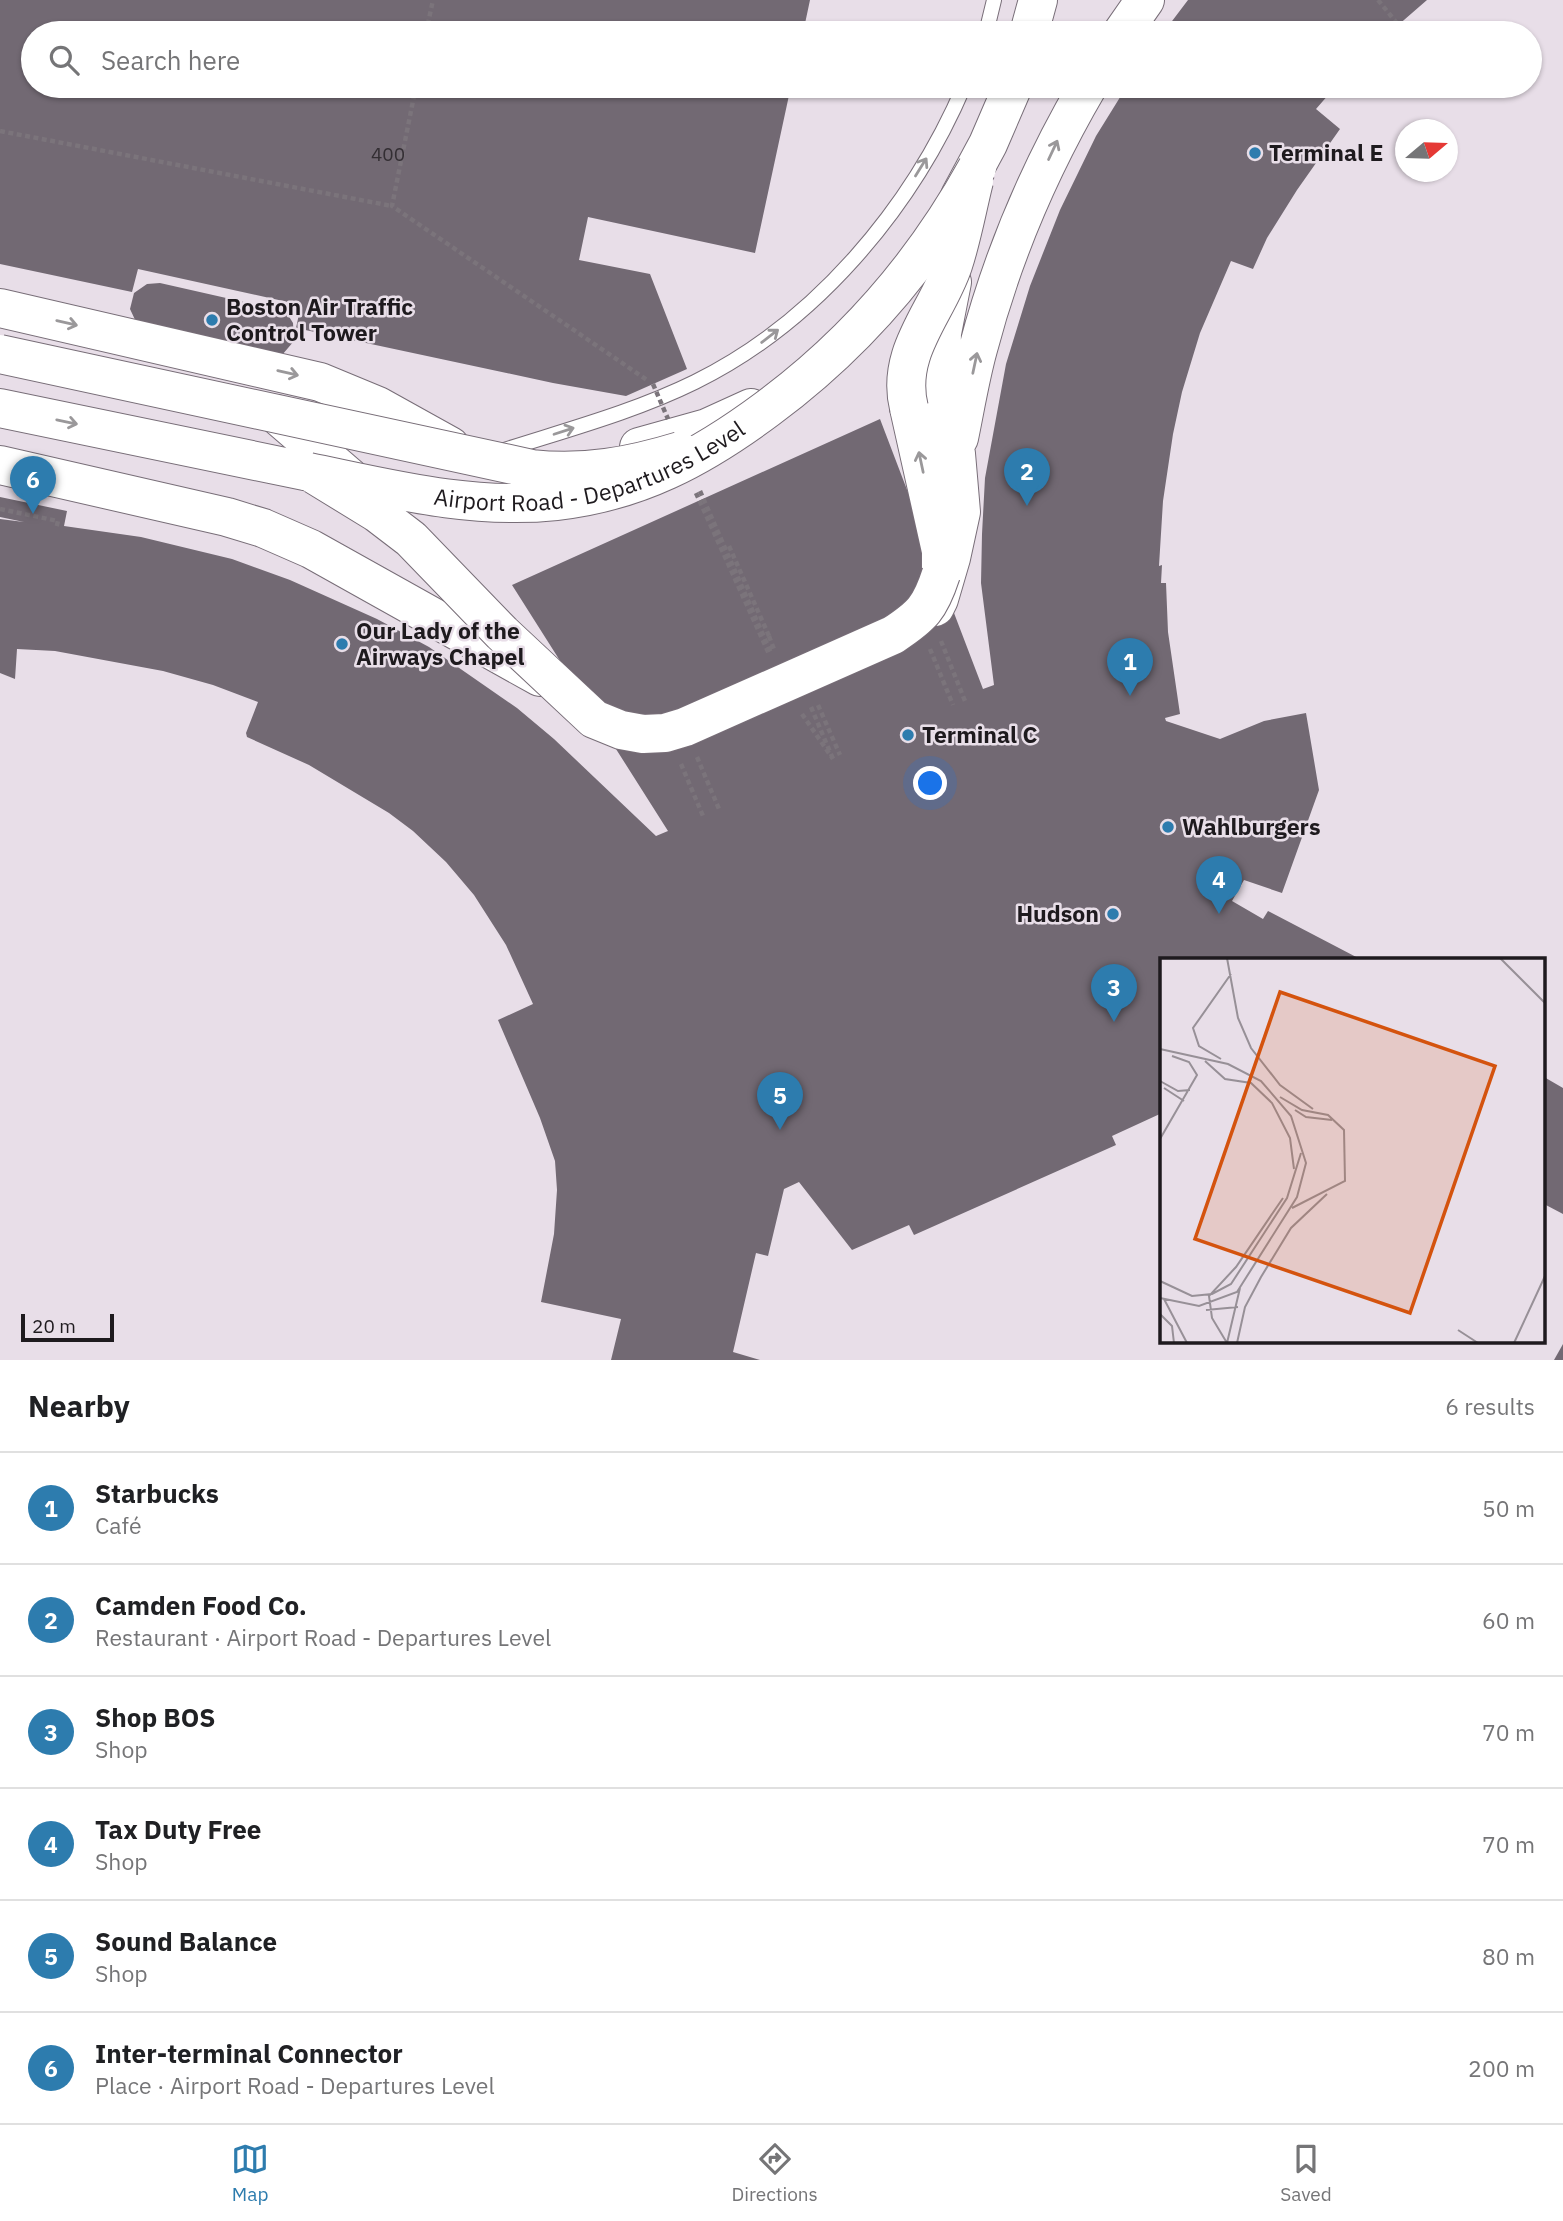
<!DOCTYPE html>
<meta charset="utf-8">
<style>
body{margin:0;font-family:"IBM Plex Sans",sans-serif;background:#f6f6f6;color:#202124}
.compass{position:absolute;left:1395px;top:119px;width:63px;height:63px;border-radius:50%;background:#fff;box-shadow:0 2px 5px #0004;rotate:71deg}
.scale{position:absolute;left:21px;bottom:18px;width:93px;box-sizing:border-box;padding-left:7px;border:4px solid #1e1a1e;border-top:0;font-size:19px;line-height:24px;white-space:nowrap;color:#1e1a1e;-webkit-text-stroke:5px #e8dee8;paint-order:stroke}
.you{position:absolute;left:931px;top:784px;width:24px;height:24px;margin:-18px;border:5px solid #fff;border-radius:50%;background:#1a73e8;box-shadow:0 0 0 10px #1a73e833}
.badge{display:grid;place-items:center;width:46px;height:46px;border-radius:50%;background:#2d7cae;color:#fff;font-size:23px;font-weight:700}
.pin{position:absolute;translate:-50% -58px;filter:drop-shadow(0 2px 4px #0008)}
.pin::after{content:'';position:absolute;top:37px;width:24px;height:21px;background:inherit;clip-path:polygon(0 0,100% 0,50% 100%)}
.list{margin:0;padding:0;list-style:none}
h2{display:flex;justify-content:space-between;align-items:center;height:91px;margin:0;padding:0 28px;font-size:30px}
h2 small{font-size:23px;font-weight:400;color:#757577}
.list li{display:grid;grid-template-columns:46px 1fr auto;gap:21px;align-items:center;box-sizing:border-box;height:112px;padding:0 28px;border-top:2px solid #e0e0e0}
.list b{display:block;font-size:26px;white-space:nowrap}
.list p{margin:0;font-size:23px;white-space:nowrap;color:#757577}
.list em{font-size:23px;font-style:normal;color:#757577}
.icon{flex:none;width:38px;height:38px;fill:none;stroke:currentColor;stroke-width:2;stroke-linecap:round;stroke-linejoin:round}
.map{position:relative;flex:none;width:1563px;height:1360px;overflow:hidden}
.search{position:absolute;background:#fff;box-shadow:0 2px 5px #0004;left:21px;right:21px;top:21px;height:77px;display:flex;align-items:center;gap:18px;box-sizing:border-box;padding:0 24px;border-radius:38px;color:#757577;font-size:26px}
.sheet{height:763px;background:#fff}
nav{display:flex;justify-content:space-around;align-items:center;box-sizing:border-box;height:98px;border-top:2px solid #e0e0e0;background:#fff;font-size:19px;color:#757577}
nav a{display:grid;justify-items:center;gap:4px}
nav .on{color:#2d7cae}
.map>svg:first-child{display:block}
</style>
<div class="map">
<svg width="1563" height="1360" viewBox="0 0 1563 1360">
<rect width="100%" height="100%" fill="#e8dee8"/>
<path fill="#726973" d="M0 0H810L803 33H33V86H791L755 253 588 217 579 260 650 274 687 369 626 396 553 383 296 328 301 305 138 269 132 292 0 264Z
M1188 0H1427L1389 33H1163Z
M1127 86H1336L1316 109 1340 129 1297 190 1267 238 1253 269 1231 261 1200 333 1182 392 1173 434 1163 501 1159 566 1162 565 1161 583H1166L1168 632 1180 714 1165 718 1166 721 1220 739 1264 721 1306 713 1319 790 1282 893 1244 880 1232 901 1263 919 1268 911 1360 959H1162V1113L1112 1136 1116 1145 914 1235 909 1225 852 1250 799 1182 784 1189 768 1256 756 1253 733 1352 760 1360H611L621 1319 541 1302 554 1234 557 1190 555 1161 540 1118 498 1020 533 1004 506 945 474 895 446 862 413 831 389 813 309 765 247 737 246 733 258 702 213 685 163 671 55 651 17 649 15 679 0 673V519L24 522 0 517V497L67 511 64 526 141 537 232 559 290 580 377 619 429 647 517 708 554 739 656 836 668 831 512 585 880 419 983 689 994 685 981 583 982 534 985 478 1006 364 1030 286 1060 210 1096 136Z
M160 283 279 310 288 315 293 323 294 341 282 355 137 324 130 309 134 293 147 284Z
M1544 1077 1563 1088V1214L1544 1204Z
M1563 1344V1360H1554Z"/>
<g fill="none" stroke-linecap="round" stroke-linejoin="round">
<g stroke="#786e78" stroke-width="16">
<path id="lane" d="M986 33 994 0
M501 451C566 430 634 412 695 382 815 323 912 208 964 86"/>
</g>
<g stroke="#786e78" stroke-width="40">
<path id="secondary" d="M1122 33 1145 0
M0 308 320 382 378 406 450 446
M909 408 941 551V569
M276 414 364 490
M959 438C965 409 970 378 978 349 1002 257 1040 168 1088 86
M0 465 227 517 263 528 311 549 540 677
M935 607 939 599 951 558 961 512 956 454 941 373 942 333 952 282"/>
</g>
<g stroke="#786e78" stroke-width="40">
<path id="primary" d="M1029 33 1038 0
M960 196 988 144 1013 86
M0 408 309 472
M639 447 707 428 751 408"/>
</g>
<path stroke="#7b747b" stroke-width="4.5" stroke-dasharray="5 3.5" stroke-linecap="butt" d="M1378 0 1405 33
M426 33 433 0
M416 86 392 206 647 380
M0 131 392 206
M696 493 769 654
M0 509 58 521 56 529
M729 546 769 636
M941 641 965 701
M818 705 840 755
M802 714 833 759
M681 764 703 816"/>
<use href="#lane" stroke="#fff" stroke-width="14"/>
<use href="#secondary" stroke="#fff" stroke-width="38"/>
<use href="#primary" stroke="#fff" stroke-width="38"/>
<g stroke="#786e78" stroke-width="40" stroke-linecap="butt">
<path id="secondary-bridge" d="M0 354 532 469C583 475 631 466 680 451
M909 408C895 352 937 313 953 265 962 238 967 209 974 181
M315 475 377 513 411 539 502 633 594 719 621 730 643 734 665 733 685 727 893 635C922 616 930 608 941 574"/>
</g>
<g stroke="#786e78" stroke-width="40" stroke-linecap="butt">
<g id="primary-bridge">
<path id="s1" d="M309 472C391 489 472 510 556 501 638 492 701 458 767 409 855 344 924 264 977 168"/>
</g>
</g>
<path stroke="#7b747b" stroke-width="4.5" stroke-dasharray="5 3.5" stroke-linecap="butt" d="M653 384 668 419
M700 491 771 653
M769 636 775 652
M930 649 953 705
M811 707 833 759
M697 757 719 809"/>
<use href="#secondary-bridge" stroke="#fff" stroke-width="38"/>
<use href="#primary-bridge" stroke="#fff" stroke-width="38"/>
</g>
<defs><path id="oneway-shaft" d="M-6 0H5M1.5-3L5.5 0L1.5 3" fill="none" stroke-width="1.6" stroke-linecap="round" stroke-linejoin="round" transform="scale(1.75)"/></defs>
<g stroke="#9a989a">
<use href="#oneway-shaft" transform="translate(1053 150) rotate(-65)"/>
<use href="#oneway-shaft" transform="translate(921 167) rotate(-58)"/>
<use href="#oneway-shaft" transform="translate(67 323) rotate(13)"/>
<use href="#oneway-shaft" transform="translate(770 336) rotate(-38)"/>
<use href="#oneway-shaft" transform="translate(975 363) rotate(-78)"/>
<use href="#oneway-shaft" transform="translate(288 373) rotate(13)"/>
<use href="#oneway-shaft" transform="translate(67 422) rotate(12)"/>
<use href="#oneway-shaft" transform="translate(564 431) rotate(-18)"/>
<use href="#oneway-shaft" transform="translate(921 462) rotate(-102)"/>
</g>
<g fill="#2d7cae" stroke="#e8dee8" stroke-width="2.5">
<circle cx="1255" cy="153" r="7"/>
<circle cx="212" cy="320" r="7"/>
<circle cx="342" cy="644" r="7"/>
<circle cx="908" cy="735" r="7"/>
<circle cx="1168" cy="827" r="7"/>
<circle cx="1113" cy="914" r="7"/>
</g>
<g text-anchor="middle" stroke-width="5" stroke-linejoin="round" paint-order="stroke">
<g font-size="19" fill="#332e33">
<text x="388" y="161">400</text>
</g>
<g font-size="23" font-weight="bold" fill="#1e1a1e" stroke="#e8dee8" text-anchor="start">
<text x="1269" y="161">Terminal E</text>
<text x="226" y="315">Boston Air Traffic<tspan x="226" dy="26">Control Tower</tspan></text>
<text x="356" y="639">Our Lady of the<tspan x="356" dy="26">Airways Chapel</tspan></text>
<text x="922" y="743">Terminal C</text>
<text x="1182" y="835">Wahlburgers</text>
<text x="1099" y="922" text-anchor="end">Hudson</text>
</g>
<g font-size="23" fill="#1e1a1e" stroke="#e8dee8">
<text dy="8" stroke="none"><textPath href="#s1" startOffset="290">Airport Road - Departures Level</textPath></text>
</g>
</g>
<g transform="translate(1160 958)">
<rect width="385" height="385" fill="#e8dee8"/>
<path fill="none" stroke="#979097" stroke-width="2" d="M67 0 78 60 91 90 120 127 153 151M340 0 385 45M0 91 68 106 101 123 131 158 146 205 137 239 77 334 39 348 0 340M61 101 39 88 33 70 71 16M45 103 65 121 91 125 112 145 130 180 134 211M0 123 18 133 30 132M4 130 24 143M120 139 142 152 168 157 184 172 185 223 132 250M135 152 146 159 172 162M0 181 37 117 29 104 12 98M0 323 32 338 52 336 71 326 127 240 141 195M4 341 27 385M46 352 78 349M0 356 12 368 14 385M298 372 318 385M67 385 80 330M67 385 52 360 49 338 76 309 123 240M77 385 85 349 101 319 131 270 167 236M354 385 385 318"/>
<path fill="#d4530e" fill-opacity="0.15" stroke="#d4530e" stroke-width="3.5" d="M120 34 335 108 250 355 35 281Z"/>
<rect width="385" height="385" fill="none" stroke="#1e1a1e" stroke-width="3.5"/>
</g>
</svg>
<svg class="compass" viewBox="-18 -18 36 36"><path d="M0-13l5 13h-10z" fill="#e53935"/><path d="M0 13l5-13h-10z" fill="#757577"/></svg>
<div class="scale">20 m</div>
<div class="you"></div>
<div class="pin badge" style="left:1130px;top:696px">1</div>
<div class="pin badge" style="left:1027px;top:506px">2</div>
<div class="pin badge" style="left:1114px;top:1022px">3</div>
<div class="pin badge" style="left:1219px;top:914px">4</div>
<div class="pin badge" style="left:780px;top:1130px">5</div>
<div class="pin badge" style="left:33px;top:514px">6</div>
<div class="search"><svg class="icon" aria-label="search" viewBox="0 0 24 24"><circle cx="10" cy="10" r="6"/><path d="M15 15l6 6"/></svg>Search here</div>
</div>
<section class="sheet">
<h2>Nearby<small>6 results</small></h2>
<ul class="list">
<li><span class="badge">1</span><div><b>Starbucks</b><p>Café</p></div><em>50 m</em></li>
<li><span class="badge">2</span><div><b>Camden Food Co.</b><p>Restaurant · Airport Road - Departures Level</p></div><em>60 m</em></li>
<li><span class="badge">3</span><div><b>Shop BOS</b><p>Shop</p></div><em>70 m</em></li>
<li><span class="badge">4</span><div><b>Tax Duty Free</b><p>Shop</p></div><em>70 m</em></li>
<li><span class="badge">5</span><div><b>Sound Balance</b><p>Shop</p></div><em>80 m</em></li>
<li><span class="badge">6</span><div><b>Inter-terminal Connector</b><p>Place · Airport Road - Departures Level</p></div><em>200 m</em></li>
</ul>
</section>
<nav>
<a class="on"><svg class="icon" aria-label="map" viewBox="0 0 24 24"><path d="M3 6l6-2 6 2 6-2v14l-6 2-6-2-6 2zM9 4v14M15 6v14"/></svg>Map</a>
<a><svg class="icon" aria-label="directions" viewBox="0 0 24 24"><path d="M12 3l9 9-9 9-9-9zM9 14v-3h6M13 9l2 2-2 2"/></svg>Directions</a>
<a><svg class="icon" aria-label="saved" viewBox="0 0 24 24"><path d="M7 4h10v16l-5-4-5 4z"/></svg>Saved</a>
</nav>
